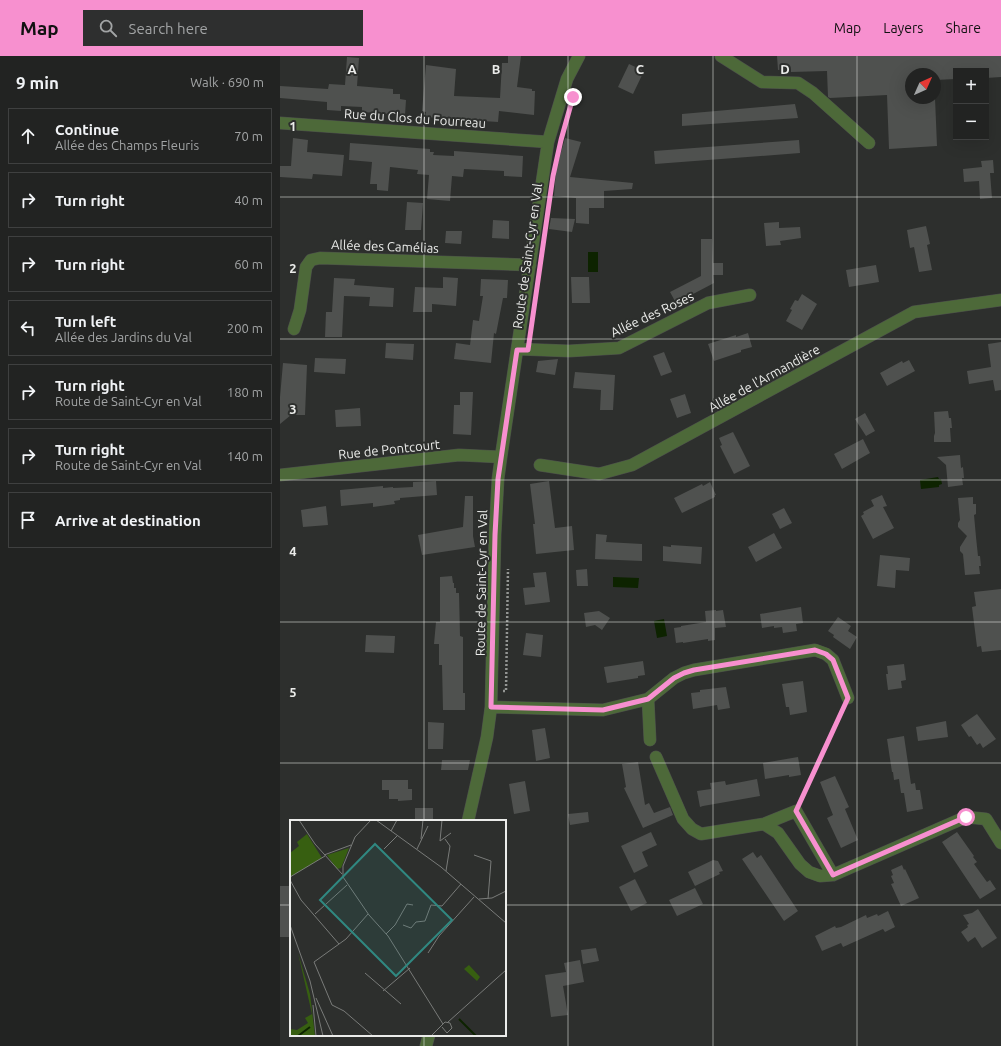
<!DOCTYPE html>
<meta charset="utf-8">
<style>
body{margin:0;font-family:Ubuntu,sans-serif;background:#2e2f2f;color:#f1f3f6}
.controls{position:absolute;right:12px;top:12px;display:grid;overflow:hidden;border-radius:0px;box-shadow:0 4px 16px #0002}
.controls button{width:36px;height:36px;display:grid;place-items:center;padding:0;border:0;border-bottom:1px solid #3f4040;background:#222322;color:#f1f3f6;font:20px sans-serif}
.compass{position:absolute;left:625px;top:12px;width:36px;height:36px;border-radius:50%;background:#222322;box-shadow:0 4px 16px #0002;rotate:45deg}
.stop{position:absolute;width:12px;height:12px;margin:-9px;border:3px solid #f790cf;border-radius:50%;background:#fff}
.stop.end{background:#f790cf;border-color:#fff;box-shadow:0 1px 4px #0008}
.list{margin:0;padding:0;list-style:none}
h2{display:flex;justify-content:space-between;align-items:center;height:52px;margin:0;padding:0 16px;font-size:17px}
h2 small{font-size:13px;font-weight:400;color:#a2a4a5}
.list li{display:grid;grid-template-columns:26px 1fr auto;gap:12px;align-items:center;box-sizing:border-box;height:56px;margin:0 8px 8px;padding:0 8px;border:1px solid #3f4040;border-radius:0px}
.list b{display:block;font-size:15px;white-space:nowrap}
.list p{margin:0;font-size:13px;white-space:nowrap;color:#a2a4a5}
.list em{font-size:13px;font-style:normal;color:#a2a4a5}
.icon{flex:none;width:22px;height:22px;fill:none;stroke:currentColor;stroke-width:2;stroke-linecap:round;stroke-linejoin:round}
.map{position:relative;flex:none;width:721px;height:990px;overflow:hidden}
header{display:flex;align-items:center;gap:24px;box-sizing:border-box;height:56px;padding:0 20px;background:#f790cf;color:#111}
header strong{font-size:19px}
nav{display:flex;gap:22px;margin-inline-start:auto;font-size:14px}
.search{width:280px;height:36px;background:#2e2f2f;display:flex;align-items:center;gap:10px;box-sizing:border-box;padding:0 14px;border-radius:0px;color:#a2a4a5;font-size:15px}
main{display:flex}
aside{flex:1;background:#222322}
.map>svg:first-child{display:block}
</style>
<header>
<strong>Map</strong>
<div class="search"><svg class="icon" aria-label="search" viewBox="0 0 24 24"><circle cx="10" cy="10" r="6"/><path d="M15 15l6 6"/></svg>Search here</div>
<nav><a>Map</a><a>Layers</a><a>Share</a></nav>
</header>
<main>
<aside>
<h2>9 min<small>Walk · 690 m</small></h2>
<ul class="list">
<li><svg class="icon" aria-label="ahead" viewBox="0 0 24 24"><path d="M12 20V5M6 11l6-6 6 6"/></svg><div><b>Continue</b><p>Allée des Champs Fleuris</p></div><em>70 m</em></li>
<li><svg class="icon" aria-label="right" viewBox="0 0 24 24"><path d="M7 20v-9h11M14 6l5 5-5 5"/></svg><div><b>Turn right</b></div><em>40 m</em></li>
<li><svg class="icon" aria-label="right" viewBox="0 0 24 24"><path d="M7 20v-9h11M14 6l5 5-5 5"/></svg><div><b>Turn right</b></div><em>60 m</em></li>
<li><svg class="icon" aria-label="left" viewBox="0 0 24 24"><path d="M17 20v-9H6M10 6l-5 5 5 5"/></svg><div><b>Turn left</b><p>Allée des Jardins du Val</p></div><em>200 m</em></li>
<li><svg class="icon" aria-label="right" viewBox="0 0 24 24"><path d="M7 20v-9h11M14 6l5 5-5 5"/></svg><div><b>Turn right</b><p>Route de Saint-Cyr en Val</p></div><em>180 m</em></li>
<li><svg class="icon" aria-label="right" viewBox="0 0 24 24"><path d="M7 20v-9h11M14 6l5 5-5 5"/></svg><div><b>Turn right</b><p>Route de Saint-Cyr en Val</p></div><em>140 m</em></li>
<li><svg class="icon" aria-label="arrive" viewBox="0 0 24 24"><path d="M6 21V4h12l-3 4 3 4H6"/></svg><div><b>Arrive at destination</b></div></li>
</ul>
</aside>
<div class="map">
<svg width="721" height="990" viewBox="0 0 721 990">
<rect width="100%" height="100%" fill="#2d2f2d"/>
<path fill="#0d2300" d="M308 196H318V216H308Z
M658 421 659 423H661L662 428 659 429V431L641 433 640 424Z
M333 521 359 522 358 532 333 531Z
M384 563 387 580 377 582 374 565Z"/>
<path fill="#4f514f" d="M228 0H241L237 31 252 33V35H255L254 59 219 55 218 66 145 61 146 56 142 55 146 9 176 13 174 40 220 42 222 7H228Z
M497 0H721V21L706 22V15H676V23L655 24V18H631V42H655L657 90 609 93 607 39 550 42 548 41 547 15 511 16 510 13 498 14Z
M67 1 79 2 77 30 113 33V38H120V43L126 44 125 59 82 56V51L61 50V55L47 54V46L0 42V30L48 33 49 28 65 29Z
M349 8 364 15 353 38 338 31Z
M515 48 518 62 402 70V58Z
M13 82 28 84 27 96 64 99 62 120 33 118 32 123 0 121V110H11Z
M285 82 301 86 290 121 353 127 352 133 324 135V152H309V168L296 167V142L274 140 276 114Z
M519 84 520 97 375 108 374 95Z
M70 87 150 93V96H154L153 99 174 100V95L243 100 242 121 224 120V115L184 113 183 121 172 120 170 145 147 143 149 119 137 118 138 114 110 111 108 135 97 134V128H90L92 106 69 104Z
M713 104 714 117H710L712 142 700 143 699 125 684 126 683 113 702 111 701 105Z
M127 146 143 147 141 174H125Z
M271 162 295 163 292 176 269 173Z
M213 164 229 165V183L212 182Z
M499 166V172L520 171 521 182 500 185 501 189 486 190 484 167Z
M646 170 650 188 647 189 652 214 639 216 634 191 630 192 627 174Z
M166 175H182L181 188 165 187Z
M421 183H432L433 207H443V219H433L434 227 396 247 390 236 421 220Z
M596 209 599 226 569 231 566 214Z
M163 221 178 222 176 250 152 248V256H133L135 231 163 232Z
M291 221H309L310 247H292Z
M54 222 75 223 74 229 114 232 113 251 89 250 90 241 64 240 62 281H45L46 256H52Z
M201 223 228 224 227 242H223L216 278 214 277 211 307 174 303 176 287 190 289 193 264 199 265 203 240H200Z
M522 238 537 248 522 274 506 265 512 254 510 253 515 244 518 245Z
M468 277 472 291 461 294V296L434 305 428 288 456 279V281Z
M721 286V334L715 335 713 324 689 328 687 315 711 311 708 288Z
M106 287 134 288 133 304 105 302Z
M384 296 392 316 381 320 373 300Z
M35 302 66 303 65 318 34 316Z
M278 303 275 319 256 316 258 305Z
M629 304 635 315 607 330 600 317 622 305 623 307Z
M3 307 27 309 25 359H11L0 368V341Z
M295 316 335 319 333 354H320L321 334 293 332Z
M180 336H193L191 379 173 378 174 349H180Z
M405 338 411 357 397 362 390 343Z
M80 352 81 370 56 371 55 354Z
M668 355 669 362H671L672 372H670L671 386H654V380L655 377 654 356Z
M585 357 595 375 586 380 575 363Z
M453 376 470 410 454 418 440 390 442 389 439 382Z
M583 383 590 397 562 413 554 398Z
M680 399 681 412 683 411 684 422H682L683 429 668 431 666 409 657 401Z
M156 425 157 439 120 442V444L114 445 115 448 93 451V447L61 450 60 434 103 430V432L113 431V432L133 431V426Z
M269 425 275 472 292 470 294 494 256 498 253 468H255L250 428Z
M430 426 436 439H435V441L402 457 394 442 422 428 423 430Z
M602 439 607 450 603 451 614 472 593 483 581 460 584 458 583 456 594 450 591 444Z
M185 440H193V480L195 491 142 499 138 479 183 471Z
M693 441V448H696V458L694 459 696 481 698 500H700L701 510H699L700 518 685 519 683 498 680 495V491L687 480 678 471V467L680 464 678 442Z
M46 450 48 469 23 471 21 454Z
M504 452 512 467 500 473 492 458Z
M494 477 502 492 476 506 468 491Z
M316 478 327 479 326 486 362 488V505L315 503Z
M391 489 422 491 421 508 383 505V490L391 491Z
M600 499 630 502 629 515 616 514 615 532 597 530Z
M307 513 308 530H297L296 514Z
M266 516 270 546 245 549 243 532 255 531 253 517Z
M172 520 173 527H174V532H176V537H179L180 580 183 581V637H185V654H163L162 609H159V588H154L156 566H160V521Z
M721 533V594L702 596 701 590 697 591 692 551 696 550 694 536Z
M521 551 523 567 516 568 517 575 503 577 502 571 494 572V570L482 572 480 558Z
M436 554V555L443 554 446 571 435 572V584L428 585V583L403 587V586L396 587 394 572 401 571V570L426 566 425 555Z
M319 555 330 562 322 574 315 569 306 571 304 557Z
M558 561 571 570 568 575 577 581 570 593 553 581 554 579 548 575Z
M246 577 263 579 261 601 243 599Z
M86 579 115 580 114 597 85 596Z
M363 605 365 619 358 620V622L327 627 324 611Z
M624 608 626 624 621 625 622 632 608 634 606 618H608L607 610Z
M523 625 527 656 510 659 509 651H506L502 628Z
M446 631 450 652 438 654 437 649 413 653 411 637 420 636V634Z
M697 658 716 683 703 692 700 687 697 689 691 680 689 681 681 669Z
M666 665 668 681 638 685 636 671Z
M148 666 164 667 163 693H148Z
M265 672 270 702 256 705 252 674Z
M624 680 631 728 635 727 636 734H640L643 753 627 756 624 737H621L619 723 614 724 613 716H612L607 683Z
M518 701 521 719 509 721V719L485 723 483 707Z
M162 704H190L188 714H161Z
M358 706 365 749 369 747 374 757 390 751 393 759 363 772 344 732 346 731 342 708Z
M555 720 569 751 565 753 578 784 561 792 547 762 553 759 540 726Z
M477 723 480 740 423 750 420 751 417 735 431 733 430 727 445 725 446 729Z
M102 724H128V733H132V744L118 745V743H109V734H102Z
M245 725 250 755 234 758 229 728Z
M135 752H153V765H135Z
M308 756 309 766 290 769 288 758Z
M371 776 377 789 362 796 368 810 354 817 341 790Z
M677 776 694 800 693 801 697 806 694 808 707 826 710 824 716 833 700 843 662 786Z
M473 796 477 802 481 799 518 855 504 865 462 803Z
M433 804 438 805 443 815 439 816 440 818 415 830 408 816Z
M622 809 624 814 625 813 639 842 621 850 611 828 614 827 611 820 613 819 611 814Z
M355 823 367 847 351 855 339 831Z
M0 830H11V881H0Z
M415 832 423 848 397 860 389 844Z
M698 853 717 882 702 892 695 881 688 886 681 876 688 871 687 869 689 868 683 859 692 857Z
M608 855 615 871 605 876 603 873 563 891 561 887 542 895 535 880 555 870 556 872 561 871 586 859 587 862 597 858 598 860Z
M316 892 319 905 303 908 301 894Z
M300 904 304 926 283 930 288 959 271 961 265 919 286 916 284 907Z"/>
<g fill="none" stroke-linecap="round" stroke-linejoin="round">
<g stroke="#4b4d4b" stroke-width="13">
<path id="minor" d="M441 0 482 26 518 27 533 37 589 87
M0 67 268 86
M14 273 20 254 26 211 31 204 40 202 250 209
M237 293 289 295 339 292 428 247 470 239
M260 409 319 418 352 409 634 256 721 244
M0 419 179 399 221 401
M368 643 370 684
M211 651 323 654 368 643 394 622 404 617 414 614 535 594 546 598 553 604 568 642
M376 701 403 763 412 773 421 778 484 768 498 777 520 808 529 816 540 820 553 819 686 761 706 763 721 787
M188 765 207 681 211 651 215 479 218 423 221 401 268 86 287 23 299 0
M484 768 516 755 553 819
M146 990 149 979"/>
</g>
<path stroke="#949694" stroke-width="2.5" stroke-dasharray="2 2" stroke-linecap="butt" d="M223 635H226L228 513
M521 745 564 652"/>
<use href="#minor" stroke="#4d6939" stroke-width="12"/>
</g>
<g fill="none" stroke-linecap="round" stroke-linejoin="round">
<path stroke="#f790cf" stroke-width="5" d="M293 41 281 84 273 120 248 294H237L218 423 215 479 211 651 323 654 368 643 394 622 404 617 414 614 535 594 546 598 553 604 568 642 516 755 553 819 686 761"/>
</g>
<path fill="none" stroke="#ebecea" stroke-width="1" stroke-opacity="0.55" d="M144 0V765M288 0V990M433 0V990M577 0V990M0 141H721M0 283H721M0 424H721M0 566H721M0 707H721M0 849H11M225 849H721M144 979V990"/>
<g text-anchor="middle" stroke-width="4" stroke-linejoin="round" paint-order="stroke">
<g font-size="13" fill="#ebecea" stroke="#2d2f2d">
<text transform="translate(135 62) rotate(4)" y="5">Rue du Clos du Fourreau</text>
<text transform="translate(105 190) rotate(2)" y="5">Allée des Camélias</text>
<text transform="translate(247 200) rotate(-82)" y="5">Route de Saint-Cyr en Val</text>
<text transform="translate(372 258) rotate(-25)" y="5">Allée des Roses</text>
<text transform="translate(484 322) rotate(-29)" y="5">Allée de l'Armandière</text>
<text transform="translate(109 393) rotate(-6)" y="5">Rue de Pontcourt</text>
<text transform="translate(201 527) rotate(-89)" y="5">Route de Saint-Cyr en Val</text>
</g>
</g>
<g transform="translate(10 764)">
<rect width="216" height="216" fill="#2d2f2d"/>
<path d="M17 14 32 38 0 57V33L9 26 7 22ZM59 28 51 48 47 49 37 35ZM8 133 20 174 25 216H0V209L7 210 18 203 15 198 22 194ZM179 145 190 157 187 161 174 149Z" fill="#375f11"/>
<path fill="none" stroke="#0d2300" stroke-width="2" d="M169 199 186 216M8 216 20 207"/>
<path fill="none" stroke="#797b79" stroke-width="1" d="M9 0 25 24 52 54M81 0 65 17 53 46V57L79 95 98 116 153 204M86 0 151 47 216 103M152 0 150 21 161 13M101 11 107 0M131 19 133 0M155 19 160 26 156 51M94 29 107 16M127 29 138 6M34 35 61 25M184 35 201 41 198 79M0 57 35 36M0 60 11 80 49 124M189 79 202 78 216 71M25 94 57 65M78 94 56 119 24 142 42 185 54 191 83 216M0 105 20 161 33 216M113 105 121 108 126 102 135 101 141 85 152 86 171 64M96 114 105 105 117 84 123 85M138 133 149 116 184 77M75 153 111 184M93 171 120 148M26 178 43 216M23 185 26 216M158 202 216 150M142 215 155 202 160 203 162 208 157 213 152 207"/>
<path fill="#308881" fill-opacity="0.15" stroke="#308881" stroke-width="2" d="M85 24 162 100 106 156 30 80Z"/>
<rect width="216" height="216" fill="none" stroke="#ebecea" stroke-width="2"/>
</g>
<g font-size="13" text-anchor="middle" font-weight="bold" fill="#ebecea" stroke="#2d2f2d" stroke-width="4" stroke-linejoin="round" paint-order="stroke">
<text x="72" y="18">A</text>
<text x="216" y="18">B</text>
<text x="360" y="18">C</text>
<text x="505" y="18">D</text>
<text x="13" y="75">1</text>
<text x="13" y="217">2</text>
<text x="13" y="358">3</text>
<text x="13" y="500">4</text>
<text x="13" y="641">5</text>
</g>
</svg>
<div class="controls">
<button>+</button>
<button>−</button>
</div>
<svg class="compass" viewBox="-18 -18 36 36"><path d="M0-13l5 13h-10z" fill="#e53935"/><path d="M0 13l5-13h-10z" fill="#a2a4a5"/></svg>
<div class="stop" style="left:686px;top:761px"></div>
<div class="stop end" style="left:293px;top:41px"></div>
</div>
</main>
